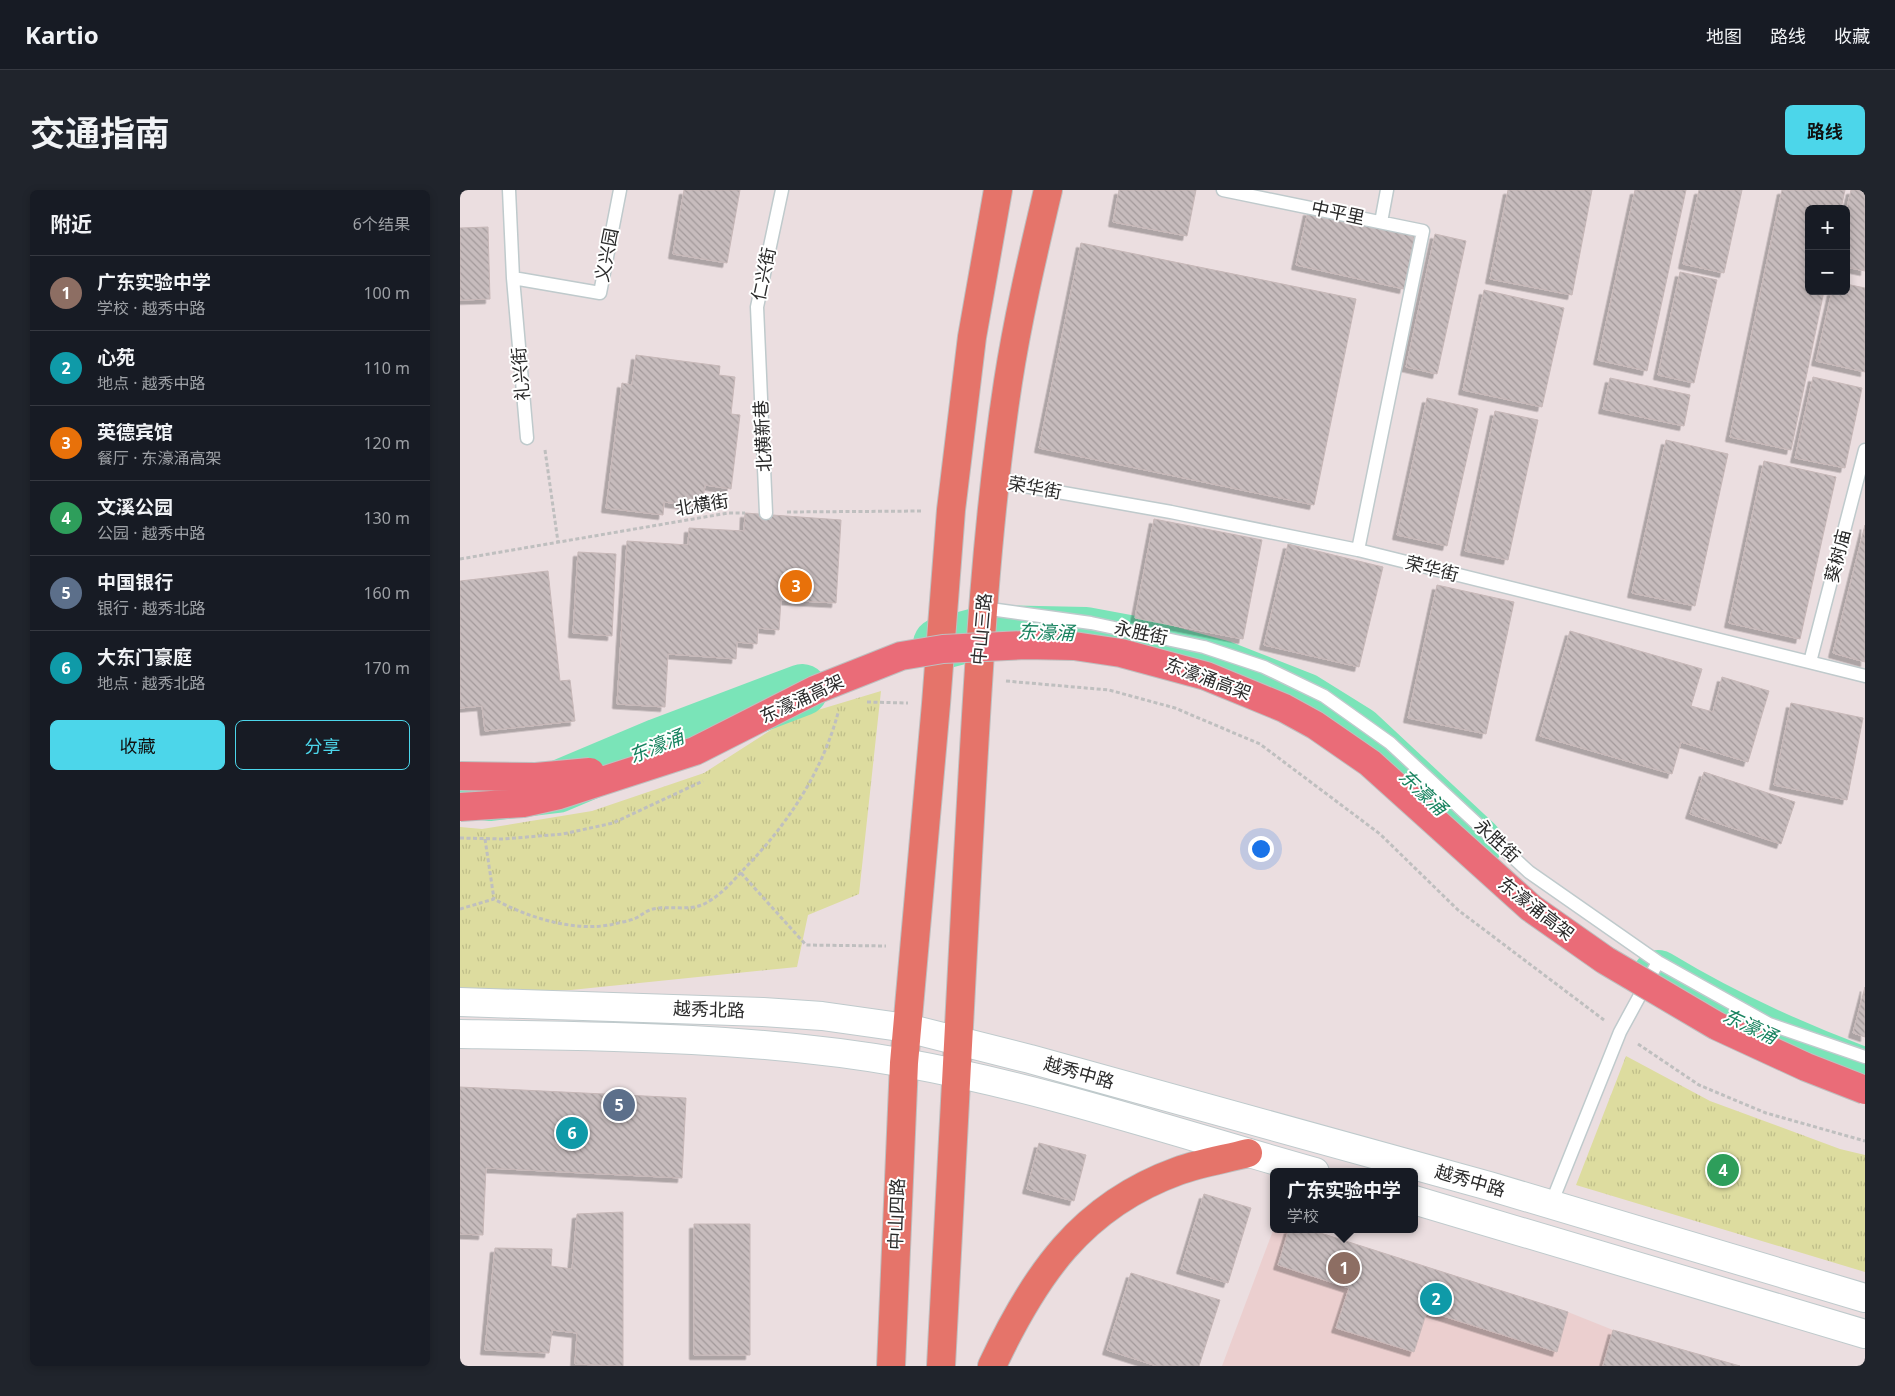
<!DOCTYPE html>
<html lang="zh">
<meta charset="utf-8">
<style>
body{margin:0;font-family:"Noto Sans","Noto Sans SC",sans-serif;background:#20242c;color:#f1f3f6}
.controls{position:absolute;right:15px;top:15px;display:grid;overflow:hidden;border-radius:8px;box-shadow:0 2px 8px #0003}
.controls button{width:45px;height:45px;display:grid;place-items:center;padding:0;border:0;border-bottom:1px solid #363941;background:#171b24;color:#f1f3f6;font:25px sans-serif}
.you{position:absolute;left:800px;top:658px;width:18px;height:18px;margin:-12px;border:4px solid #fff;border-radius:50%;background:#1a73e8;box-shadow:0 0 0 8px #1a73e833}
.badge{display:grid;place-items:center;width:32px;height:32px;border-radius:50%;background:#4cd6ea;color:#fff;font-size:16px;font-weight:700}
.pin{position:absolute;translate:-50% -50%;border:2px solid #fff;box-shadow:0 1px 5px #0006}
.popup{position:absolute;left:810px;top:978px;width:148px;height:65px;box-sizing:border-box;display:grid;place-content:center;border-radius:8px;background:#171b24;filter:drop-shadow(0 1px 4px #0005);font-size:16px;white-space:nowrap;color:#9ea1a6}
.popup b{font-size:19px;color:#f1f3f6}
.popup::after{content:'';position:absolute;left:50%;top:100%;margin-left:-10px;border:10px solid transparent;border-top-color:#171b24}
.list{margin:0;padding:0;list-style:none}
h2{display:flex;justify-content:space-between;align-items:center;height:65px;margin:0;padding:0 20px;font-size:21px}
h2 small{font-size:16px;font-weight:400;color:#9ea1a6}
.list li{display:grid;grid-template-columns:32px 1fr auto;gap:15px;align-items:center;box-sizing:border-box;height:75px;padding:0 20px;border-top:1px solid #363941}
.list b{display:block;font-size:19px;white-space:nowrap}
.list p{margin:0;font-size:16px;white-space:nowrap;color:#9ea1a6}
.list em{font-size:16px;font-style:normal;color:#9ea1a6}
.actions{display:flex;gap:10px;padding:15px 20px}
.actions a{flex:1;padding:11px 0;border:1px solid #4cd6ea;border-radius:8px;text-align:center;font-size:18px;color:#4cd6ea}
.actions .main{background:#4cd6ea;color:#111}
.map{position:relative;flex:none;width:1405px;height:1176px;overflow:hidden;border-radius:8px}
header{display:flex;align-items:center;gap:30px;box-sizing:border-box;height:70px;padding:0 25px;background:#171b24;border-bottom:1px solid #363941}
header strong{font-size:24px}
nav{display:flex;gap:28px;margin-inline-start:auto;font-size:18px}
.intro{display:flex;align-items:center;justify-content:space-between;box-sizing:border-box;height:120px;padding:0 30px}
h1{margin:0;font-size:35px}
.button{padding:12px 22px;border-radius:8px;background:#4cd6ea;color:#111;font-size:18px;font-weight:700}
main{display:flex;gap:30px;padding:0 30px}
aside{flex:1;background:#171b24;border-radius:8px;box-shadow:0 2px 8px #0003}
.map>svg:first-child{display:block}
</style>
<header>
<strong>Kartio</strong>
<nav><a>地图</a><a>路线</a><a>收藏</a></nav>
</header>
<div class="intro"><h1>交通指南</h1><a class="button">路线</a></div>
<main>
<aside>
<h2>附近<small>6个结果</small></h2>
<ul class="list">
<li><span class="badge" style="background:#8d6e63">1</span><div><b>广东实验中学</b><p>学校 · 越秀中路</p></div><em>100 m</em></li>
<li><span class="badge" style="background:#0f9aa8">2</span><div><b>心苑</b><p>地点 · 越秀中路</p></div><em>110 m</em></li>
<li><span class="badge" style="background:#e8710a">3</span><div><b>英德宾馆</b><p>餐厅 · 东濠涌高架</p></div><em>120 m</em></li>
<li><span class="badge" style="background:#2e9e5b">4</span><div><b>文溪公园</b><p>公园 · 越秀中路</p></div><em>130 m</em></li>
<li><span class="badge" style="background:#5c6f8a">5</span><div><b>中国银行</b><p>银行 · 越秀北路</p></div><em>160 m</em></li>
<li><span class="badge" style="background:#0f9aa8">6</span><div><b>大东门豪庭</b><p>地点 · 越秀北路</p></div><em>170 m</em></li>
</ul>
<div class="actions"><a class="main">收藏</a><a>分享</a></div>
</aside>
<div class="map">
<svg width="1405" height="1176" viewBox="0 0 1405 1176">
<defs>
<pattern id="park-tufts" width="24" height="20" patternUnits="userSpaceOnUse" patternTransform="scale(1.25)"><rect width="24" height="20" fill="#dddc9f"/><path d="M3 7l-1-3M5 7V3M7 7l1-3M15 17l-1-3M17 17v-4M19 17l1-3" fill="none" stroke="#bebd89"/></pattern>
<pattern id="building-back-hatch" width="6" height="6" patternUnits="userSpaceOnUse" patternTransform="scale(1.25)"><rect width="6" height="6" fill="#c7bcbd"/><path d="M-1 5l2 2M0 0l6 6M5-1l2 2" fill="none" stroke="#a2999a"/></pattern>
<filter id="shadow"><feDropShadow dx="-4.5" dy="4.5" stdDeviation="0" flood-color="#0004"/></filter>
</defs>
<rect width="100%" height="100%" fill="#ebdee0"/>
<path fill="#ebcfcf" d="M814 1038 848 1039 1108 1122 1153 1140 1280 1176H762Z"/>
<path fill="url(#park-tufts)" d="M421 501 399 704 348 725 337 777 111 800 0 803V637L22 639 132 621 244 583 328 529Z
M1166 866 1250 911 1380 959 1405 965V1082L1116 995Z"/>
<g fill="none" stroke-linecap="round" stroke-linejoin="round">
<path stroke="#7ae4b8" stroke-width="52" d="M479 454 528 441 626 443 669 451 761 476 845 509 898 542 1017 653
M0 601 30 605 97 597 199 554 342 500
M1198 786C1264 826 1332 857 1405 884"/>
</g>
<path fill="url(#building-back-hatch)" stroke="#c7b8b8" filter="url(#shadow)" d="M224 0H280L267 73 213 64Z
M659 0H736L727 46 653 32Z
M1048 0H1132L1112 105 1030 89Z
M1175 0H1226L1187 181 1138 170Z
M1239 0H1282L1264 83 1223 74Z
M1322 0H1385L1381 19H1349V101H1364L1331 260 1270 247Z
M1391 0H1405V81L1386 77V22Z
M848 21 955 44 944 99 836 75Z
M28 37 30 109 0 110V38Z
M975 44 1006 51 977 184 946 177Z
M621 53 896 109 854 315 579 258Z
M1220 82 1257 90 1234 193 1198 185Z
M1386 94 1405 98V182L1356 171 1372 101H1386Z
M1024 100 1104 118 1082 217 1003 200Z
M176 165 260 176 259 185 275 187 271 224 280 225 271 299 245 295 242 317 204 312 203 325 146 318 162 193 172 195Z
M1353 187 1402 198 1385 278 1335 268Z
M1150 188 1230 205 1224 236 1143 219Z
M967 208 1018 219 987 356 937 345Z
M1035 221 1078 230 1048 370 1005 361Z
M1206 250 1268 264 1235 416 1172 403Z
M1304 271 1376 287 1340 449 1269 433Z
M285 323 381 330 376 413 321 410 319 440 298 438 297 454 277 452 276 469 208 464 205 517 157 514 167 351 228 355 229 338 284 341Z
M694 329 802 350 783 449 675 428Z
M1405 335V472L1373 463Z
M828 354 923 377 899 477 804 455Z
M118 362 156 364 152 446 113 443Z
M88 381 100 491 110 490 115 531 25 541 22 516 0 518V391Z
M977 395 1054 412 1026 544 948 528Z
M1110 441 1242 479 1231 516 1253 522 1262 487 1309 501 1288 572 1221 552 1212 584 1080 546Z
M1331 513 1403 528 1387 610 1314 595Z
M1244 582 1335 612 1321 654 1230 624Z
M1405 797V847L1393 843Z
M0 897 226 908 222 988 26 978 23 1045 0 1044Z
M579 953 626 965 614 1011 567 999Z
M744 1004 791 1018 768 1093 721 1079Z
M163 1022V1176L115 1174 117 1143 92 1140 89 1163 25 1160 35 1058 92 1059 91 1076 112 1079 117 1024Z
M234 1034H290V1165H234Z
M829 1039H848L1108 1122 1097 1162 967 1121 954 1162 876 1138 889 1098 818 1075Z
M671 1083 760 1110 739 1176H697L647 1160Z
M1153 1140 1280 1176H1143Z"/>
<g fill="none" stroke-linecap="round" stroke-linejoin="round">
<g stroke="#bfcacc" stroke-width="15">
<path id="service" d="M49 0 53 88 67 248
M763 0 963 41 898 360
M921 32 927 0
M53 88 140 103 160 0
M535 291 711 322 898 360 1405 486
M306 323 297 117 322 0
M523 418 631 433 744 457 804 477 864 506 930 553 1069 682 1198 772 1309 834 1405 867
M1350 472 1405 260
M1091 1014 1160 842 1198 772"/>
</g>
<g stroke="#bfcacc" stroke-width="30">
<path id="secondary" d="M0 812 303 822 362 826 447 838 570 869 1029 996 1405 1108
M0 844C148 846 299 847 445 873 583 898 720 944 855 982
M954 1010 1405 1144"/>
</g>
<g stroke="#bfbfbf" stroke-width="30">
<path id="primary" d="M431 1176 444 873 476 514 491 320 512 147 538 0
M481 1176C489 1006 498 836 508 666 517 508 524 349 548 192 558 127 573 64 588 0
M532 1176C574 1086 621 1016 718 981 740 973 765 969 788 963"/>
</g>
<path stroke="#bfbfbf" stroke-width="3" stroke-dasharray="4 2.5" stroke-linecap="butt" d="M85 260 98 352
M327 322 463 321
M0 369 268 323H285
M546 491 649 500 715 518 800 554 920 644 998 720 1144 830
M407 512 448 513
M0 648 43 649 103 644 153 633 243 591
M25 649 34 709
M281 683 346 755 426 756
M0 719 34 709C66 727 116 743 154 734 161 732 170 731 176 728 182 725 187 720 193 719 209 715 230 722 246 713 261 705 274 690 285 678 328 634 362 582 378 523
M1178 854 1239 895 1306 923 1405 951"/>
<use href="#service" stroke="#fff" stroke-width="12"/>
<use href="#secondary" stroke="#fff" stroke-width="28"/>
<use href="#primary" stroke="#e5746a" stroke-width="28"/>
<g stroke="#bfbfbf" stroke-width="30" stroke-linecap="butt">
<path id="trunk-bridge" d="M0 586 76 587 130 582
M0 617 63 613 99 605 235 561 355 500 441 466 483 459 566 455 614 456 661 463 746 486 824 518 855 535 910 573 1071 718 1145 770 1257 836 1346 877 1405 900"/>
</g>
<use href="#trunk-bridge" stroke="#ea6c78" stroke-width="28"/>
</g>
<g text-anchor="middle" stroke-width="4" stroke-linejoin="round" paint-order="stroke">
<g font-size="18" fill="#2b2b2b" stroke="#fff">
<text transform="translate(878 23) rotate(12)" y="6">中平里</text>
<text transform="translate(147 65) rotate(-79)" y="6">义兴园</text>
<text transform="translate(304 84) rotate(-78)" y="6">仁兴街</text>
<text transform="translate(61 184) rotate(-95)" y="6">礼兴街</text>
<text transform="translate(303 246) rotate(-93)" y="6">北横新巷</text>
<text transform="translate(575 298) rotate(10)" y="6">荣华街</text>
<text transform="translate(242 315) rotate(-9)" y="6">北横街</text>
<text transform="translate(1378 366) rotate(-76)" y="6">葵树庙</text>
<text transform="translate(972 379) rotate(14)" y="6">荣华街</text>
<text transform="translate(522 439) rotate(-85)" y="6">中山三路</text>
<text transform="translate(681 443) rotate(12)" y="6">永胜街</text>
<text transform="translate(748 489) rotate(20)" y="6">东濠涌高架</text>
<text transform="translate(342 509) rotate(-25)" y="6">东濠涌高架</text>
<text transform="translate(1037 651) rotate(43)" y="6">永胜街</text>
<text transform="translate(1076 719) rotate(38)" y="6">东濠涌高架</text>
<text transform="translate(249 820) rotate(2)" y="6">越秀北路</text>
<text transform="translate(619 883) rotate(16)" y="6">越秀中路</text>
<text transform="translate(1010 991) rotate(16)" y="6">越秀中路</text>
<text transform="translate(437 1024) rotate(-88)" y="6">中山四路</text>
</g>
<g font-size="19" font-style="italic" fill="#18835f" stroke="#fff">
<text transform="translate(586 442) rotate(2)" y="7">东濠涌</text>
<text transform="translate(196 556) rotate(-22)" y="7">东濠涌</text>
<text transform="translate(963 602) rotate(43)" y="7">东濠涌</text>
<text transform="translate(1290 836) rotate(25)" y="7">东濠涌</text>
</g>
</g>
</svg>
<div class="controls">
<button>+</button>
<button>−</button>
</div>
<div class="you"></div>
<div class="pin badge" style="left:884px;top:1078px;background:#8d6e63">1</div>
<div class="popup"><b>广东实验中学</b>学校</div>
<div class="pin badge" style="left:976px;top:1109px;background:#0f9aa8">2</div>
<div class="pin badge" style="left:336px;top:396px;background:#e8710a">3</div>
<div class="pin badge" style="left:1263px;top:980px;background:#2e9e5b">4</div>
<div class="pin badge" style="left:159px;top:915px;background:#5c6f8a">5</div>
<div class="pin badge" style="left:112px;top:943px;background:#0f9aa8">6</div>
</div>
</main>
